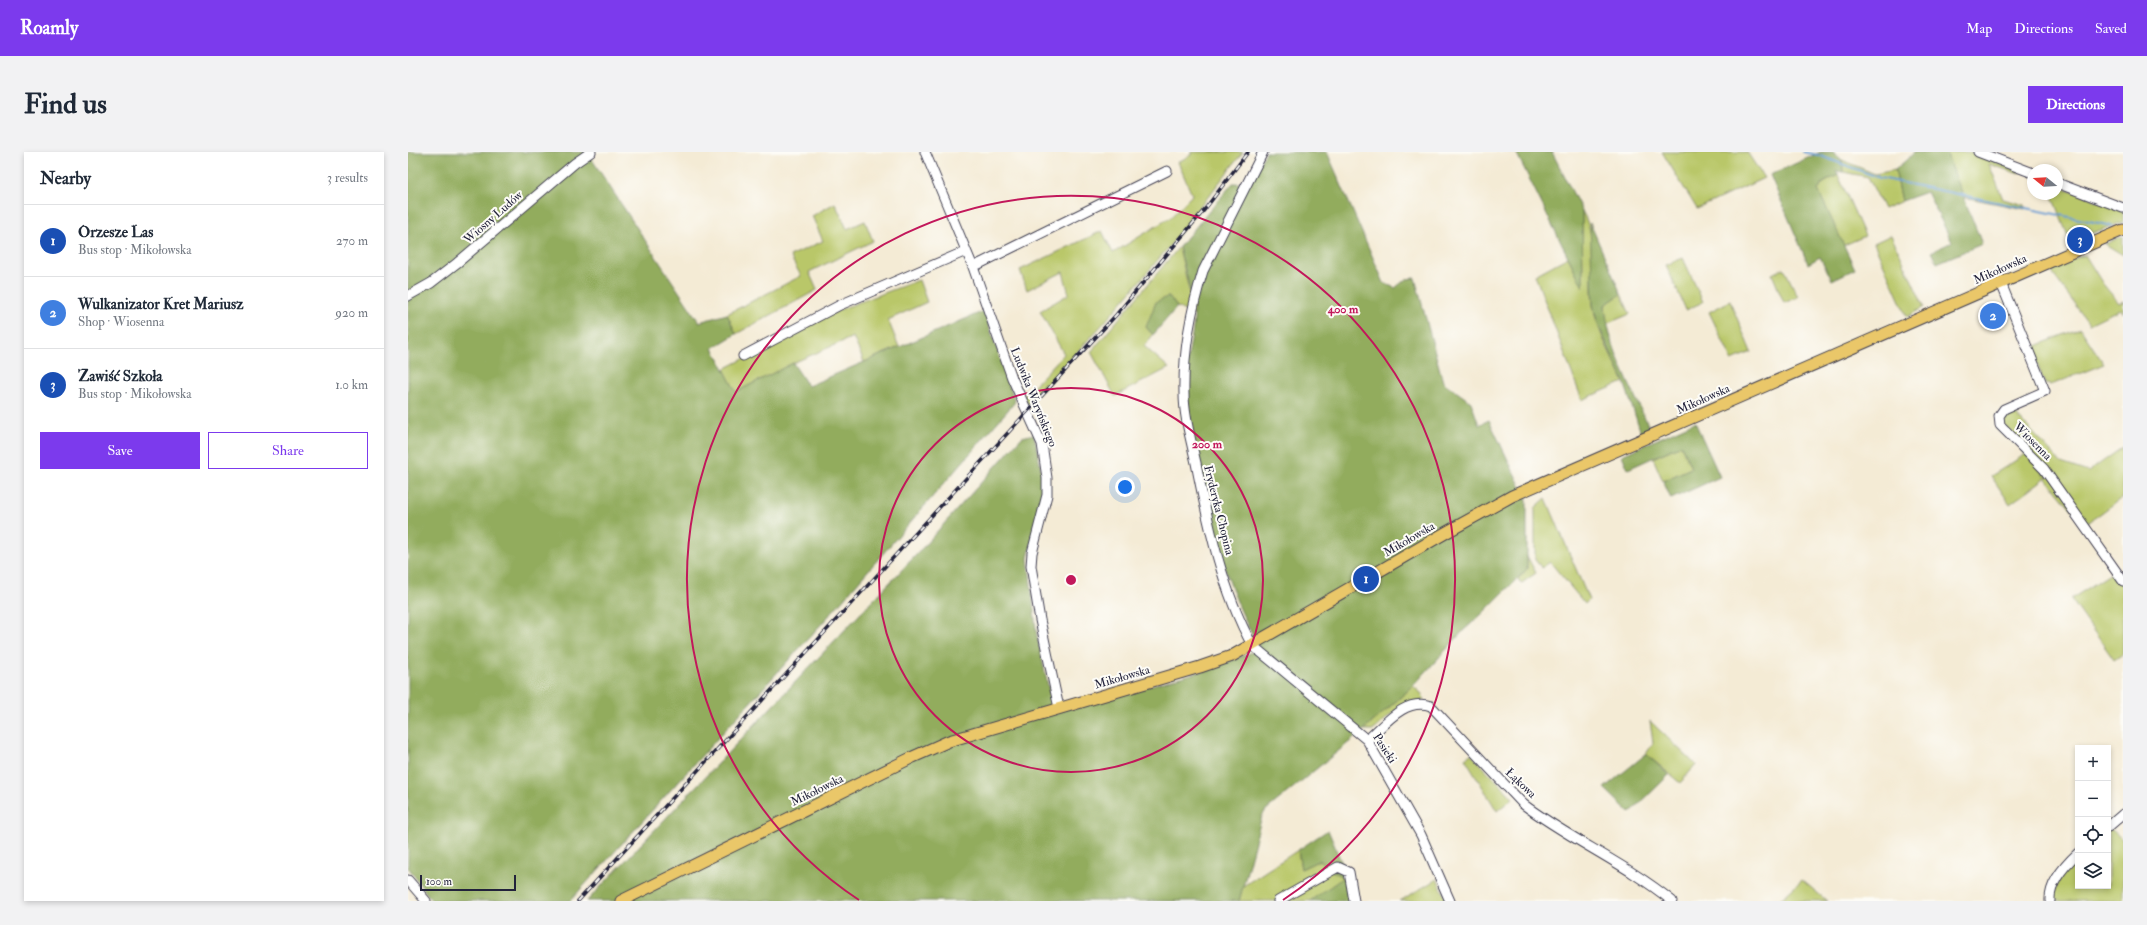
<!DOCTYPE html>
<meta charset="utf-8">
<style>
body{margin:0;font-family:"IM FELL Double Pica",serif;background:#f2f2f3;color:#1f2937}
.controls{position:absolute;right:12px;bottom:12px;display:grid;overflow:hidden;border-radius:0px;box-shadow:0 2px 6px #0003}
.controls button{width:36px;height:36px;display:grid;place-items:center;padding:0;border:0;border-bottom:1px solid #e0e1e3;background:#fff;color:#1f2937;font:20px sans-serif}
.compass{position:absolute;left:1619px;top:12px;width:36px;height:36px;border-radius:50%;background:#fff;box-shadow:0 2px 6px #0003;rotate:288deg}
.scale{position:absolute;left:12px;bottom:10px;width:96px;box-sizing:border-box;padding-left:4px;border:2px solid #22223b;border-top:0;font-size:11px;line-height:14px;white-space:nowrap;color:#22223b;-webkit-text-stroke:3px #fdfcf7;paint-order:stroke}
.you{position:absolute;left:717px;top:335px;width:14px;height:14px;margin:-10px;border:3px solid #fff;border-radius:50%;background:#1a73e8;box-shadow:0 0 0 6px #1a73e833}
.badge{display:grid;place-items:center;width:26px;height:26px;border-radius:50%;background:#7c3aed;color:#fff;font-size:13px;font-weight:700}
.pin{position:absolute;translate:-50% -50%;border:2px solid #fff;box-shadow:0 1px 4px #0006}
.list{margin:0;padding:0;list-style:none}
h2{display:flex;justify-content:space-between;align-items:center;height:52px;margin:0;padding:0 16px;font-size:17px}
h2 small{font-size:13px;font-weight:400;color:#747a83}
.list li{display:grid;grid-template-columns:26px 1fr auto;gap:12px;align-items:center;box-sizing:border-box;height:72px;padding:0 16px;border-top:1px solid #e0e1e3}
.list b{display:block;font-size:15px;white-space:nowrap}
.list p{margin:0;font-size:13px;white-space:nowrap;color:#747a83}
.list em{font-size:13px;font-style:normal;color:#747a83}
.actions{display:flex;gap:8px;padding:12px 16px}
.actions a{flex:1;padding:9px 0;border:1px solid #7c3aed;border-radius:0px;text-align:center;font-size:14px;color:#7c3aed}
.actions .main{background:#7c3aed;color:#fff}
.icon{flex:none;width:22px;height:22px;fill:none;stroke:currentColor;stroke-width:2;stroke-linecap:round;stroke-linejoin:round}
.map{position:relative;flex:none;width:1715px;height:749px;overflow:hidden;border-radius:0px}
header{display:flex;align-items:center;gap:24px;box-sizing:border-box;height:56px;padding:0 20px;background:#7c3aed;color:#fff}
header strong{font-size:19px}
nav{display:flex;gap:22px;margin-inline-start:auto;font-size:14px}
.intro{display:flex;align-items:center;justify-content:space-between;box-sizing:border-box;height:96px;padding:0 24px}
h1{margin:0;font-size:28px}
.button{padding:10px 18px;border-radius:0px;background:#7c3aed;color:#fff;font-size:14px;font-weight:700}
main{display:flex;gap:24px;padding:0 24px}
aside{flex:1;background:#fff;border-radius:0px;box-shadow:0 2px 6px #0003}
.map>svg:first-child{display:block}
</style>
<header>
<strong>Roamly</strong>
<nav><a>Map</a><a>Directions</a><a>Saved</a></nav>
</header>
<div class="intro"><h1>Find us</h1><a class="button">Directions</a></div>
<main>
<aside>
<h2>Nearby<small>3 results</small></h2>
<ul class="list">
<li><span class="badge" style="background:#1a4fb4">1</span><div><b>Orzesze Las</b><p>Bus stop · Mikołowska</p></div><em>270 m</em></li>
<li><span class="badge" style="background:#3f7fe0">2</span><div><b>Wulkanizator Kret Mariusz</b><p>Shop · Wiosenna</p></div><em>920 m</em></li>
<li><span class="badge" style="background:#1a4fb4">3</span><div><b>Zawiść Szkoła</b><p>Bus stop · Mikołowska</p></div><em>1.0 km</em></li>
</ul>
<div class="actions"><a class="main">Save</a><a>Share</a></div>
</aside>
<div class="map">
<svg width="1715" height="749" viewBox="0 0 1715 749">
<rect width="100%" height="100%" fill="#fdfcf7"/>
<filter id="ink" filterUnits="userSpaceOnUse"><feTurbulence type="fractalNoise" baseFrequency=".025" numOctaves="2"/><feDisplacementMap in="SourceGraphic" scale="8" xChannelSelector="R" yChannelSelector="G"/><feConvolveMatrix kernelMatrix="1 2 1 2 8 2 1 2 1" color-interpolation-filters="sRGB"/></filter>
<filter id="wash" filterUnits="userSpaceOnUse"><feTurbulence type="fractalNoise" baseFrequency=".012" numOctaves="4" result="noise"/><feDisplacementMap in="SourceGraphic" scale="16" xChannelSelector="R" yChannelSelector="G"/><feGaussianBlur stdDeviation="0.9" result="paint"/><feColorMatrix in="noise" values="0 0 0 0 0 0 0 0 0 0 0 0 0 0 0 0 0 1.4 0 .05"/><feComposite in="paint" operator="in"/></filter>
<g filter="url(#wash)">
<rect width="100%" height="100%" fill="#f4ebd5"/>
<path fill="#b9c769" stroke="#6e7452" d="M783 0H835L761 95 695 172 620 253 616 244 656 202 632 159 661 142 655 120 619 138 612 118 694 79 705 101 763 65 784 43 770 10 783 3Z
M1254 0H1339L1356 26 1289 57Z
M1538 0H1562L1611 19V22L1581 12 1595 47 1617 53V57L1555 45Z
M1434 8 1467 22 1487 18 1494 49 1476 57 1460 25 1435 20Z
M1430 23 1457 84 1434 94 1410 38 1415 31Z
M1649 33 1715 59V70L1662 89 1643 42H1649Z
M427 51 439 77 457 69 465 89 401 120 409 138 328 182 319 162 393 124 382 104 415 89 404 64Z
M1174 59C1191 87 1181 122 1185 153 1189 180 1205 206 1216 230L1174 248 1127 123 1160 105 1175 134Z
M1483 83 1516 155 1499 165 1466 91Z
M1715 84V103L1697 92Z
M771 95 787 164 769 155 761 145 738 175 745 183 736 194 761 216 707 244 683 200Z
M1677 103 1695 132 1711 151 1715 149V161L1712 157 1681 172 1640 115Z
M1275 106 1295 150 1278 158 1258 113Z
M1376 116 1390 145 1376 151 1364 122Z
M511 128 519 150 480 168 491 195 456 210 445 185 385 211 328 240 316 217 433 157Z
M1213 142 1222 162 1198 172 1197 153Z
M1322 149 1343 200 1324 208 1301 160Z
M1672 176 1696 212 1643 233 1637 232 1623 196Z
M1603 257 1653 311 1680 320 1715 295V345L1677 373 1594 273 1592 266 1597 260Z
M1273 293 1283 316 1255 329 1245 306Z
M1618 302 1640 324 1602 352 1583 324Z
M1138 346 1181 448 1177 452 1142 410 1134 416 1127 408V356Z
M1119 404 1128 421 1114 431 1109 428 1119 417Z
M1705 420 1715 433V502L1706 508 1663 447Z
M1005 534 1014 542 1016 548 1012 550C995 547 978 568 966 578H956Z
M1242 569 1288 613 1272 631 1238 602 1245 591Z
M1063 602 1105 646 1089 659 1057 606Z
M1702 676 1715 688V749H1646C1645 731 1658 717 1670 705V734H1700V678Z
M890 698 893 717 912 708 918 716 937 725 902 749H831L835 734Z
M1029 727 1038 746 1032 749H992Z
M1394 728 1419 749H1371Z"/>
<path fill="#92ac5d" stroke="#5a674c" d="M0 0H179L291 170 319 162 328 182 305 196 328 240 385 211 400 234 576 159 607 250 418 467 162 749H24L0 715Z
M858 0H919L976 131 987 136 998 127 1007 126 1035 230 1063 250 1071 273 1081 268 1119 348V417L1074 462 1056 478 1005 534 950 583 858 658 854 664 831 749H179L508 403 614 285 626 282 637 337 620 406 629 485 646 560 802 517 852 497C811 427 786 313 778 232 776 212 785 187 786 166 787 152 775 111 771 95L825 31 840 32Z
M1108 0H1144L1174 59 1175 135Z
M1413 0H1425L1434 8 1435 20 1428 19 1430 23 1415 31 1410 38 1447 117 1424 128 1412 105 1400 112 1362 23Z
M1507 0H1538L1574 92 1529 111 1523 100 1544 90 1519 40 1494 49 1487 18Z
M1182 71 1213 142 1197 153C1200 196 1225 238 1242 277L1233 281 1216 230 1191 175 1185 153Z
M761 144 769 155 745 183 738 175 748 150Z
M1287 270 1312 325 1263 347 1255 329 1283 316 1273 293 1220 317 1214 303Z
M1238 602 1261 623 1222 661 1196 636Z
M920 678 948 745 941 749H902L936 725 918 716 912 708 893 717 890 698Z"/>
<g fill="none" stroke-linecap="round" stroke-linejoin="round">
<path stroke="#679ed5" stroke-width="2" d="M1395 0 1410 3 1472 26 1705 74"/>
</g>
</g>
<g filter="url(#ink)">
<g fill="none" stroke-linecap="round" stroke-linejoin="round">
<g stroke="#424052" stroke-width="11">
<path id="minor" d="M517 0 565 115 604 226 634 292 639 326V343L624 401 623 414 632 468 651 556
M855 0 795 119C783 158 775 201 776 242 776 265 783 288 788 311 800 372 814 438 844 493L959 588 1013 683 1042 749
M1570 0 1625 21
M1649 31 1715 56
M565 115 759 19
M1593 131 1637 239 1596 257 1591 264 1592 273 1636 317 1715 429
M0 144 23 131 49 111 167 11 183 0
M335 204 432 153 558 99
M959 588C977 572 997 545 1023 554L1115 652C1163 688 1217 711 1264 749
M1700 675 1715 662
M0 728 18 749
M870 749 930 715 941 720 946 749
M1642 749C1641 731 1657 713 1670 701"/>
</g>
<g stroke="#424052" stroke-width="13">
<path id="major" d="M213 749 505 605 541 589 792 515 824 504 1039 380 1104 344 1715 78"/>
</g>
<use href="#minor" stroke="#fff" stroke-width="9"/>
<use href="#major" stroke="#eac769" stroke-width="11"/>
<g stroke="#22223b" stroke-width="3.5">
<path id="rail" d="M170 749 708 163 797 57 840 0"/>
</g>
<use href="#rail" stroke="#fdfcf7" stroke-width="2" stroke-dasharray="6" stroke-linecap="butt"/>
</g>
</g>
<g fill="none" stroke="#c2185b" stroke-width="2">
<circle cx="663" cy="428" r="192"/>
<path d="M451 748A384 384 0 1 1 875 748"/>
</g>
<g text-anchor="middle" stroke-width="4" stroke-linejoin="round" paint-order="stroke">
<g font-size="12" fill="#22223b" stroke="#fdfcf7">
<text transform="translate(85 65) rotate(-41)" y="4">Wiosny Ludów</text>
<text transform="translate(1592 117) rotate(-24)" y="4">Mikołowska</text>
<text transform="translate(626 245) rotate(68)" y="4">Ludwika Waryńskiego</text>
<text transform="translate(1295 247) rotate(-24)" y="4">Mikołowska</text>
<text transform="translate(1625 289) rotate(45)" y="4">Wiosenna</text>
<text transform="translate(811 358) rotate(76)" y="4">Fryderyka Chopina</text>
<text transform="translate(1001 387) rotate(-30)" y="4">Mikołowska</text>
<text transform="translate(714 525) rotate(-16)" y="4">Mikołowska</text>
<text transform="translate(977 596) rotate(57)" y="4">Pasieki</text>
<text transform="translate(1113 631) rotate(44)" y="4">Łąkowa</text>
<text transform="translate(409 638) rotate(-26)" y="4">Mikołowska</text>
</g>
</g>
<circle cx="663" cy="428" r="6" fill="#c2185b" stroke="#fdfcf7" stroke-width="2"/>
<g font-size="12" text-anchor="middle" font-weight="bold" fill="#c2185b" stroke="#fdfcf7" stroke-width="4" stroke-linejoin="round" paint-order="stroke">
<text x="935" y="161">400 m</text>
<text x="799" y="296">200 m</text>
</g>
</svg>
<div class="controls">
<button>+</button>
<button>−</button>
<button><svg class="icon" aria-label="locate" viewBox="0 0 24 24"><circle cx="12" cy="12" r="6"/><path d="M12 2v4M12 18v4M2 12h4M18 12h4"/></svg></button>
<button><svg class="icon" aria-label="layers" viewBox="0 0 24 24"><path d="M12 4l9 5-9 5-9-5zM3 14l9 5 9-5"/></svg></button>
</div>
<svg class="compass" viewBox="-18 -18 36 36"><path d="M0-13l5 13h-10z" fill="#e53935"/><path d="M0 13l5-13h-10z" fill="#747a83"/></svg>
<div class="scale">100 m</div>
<div class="you"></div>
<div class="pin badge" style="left:958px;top:427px;background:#1a4fb4">1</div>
<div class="pin badge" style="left:1585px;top:164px;background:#3f7fe0">2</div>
<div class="pin badge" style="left:1672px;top:88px;background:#1a4fb4">3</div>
</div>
</main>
